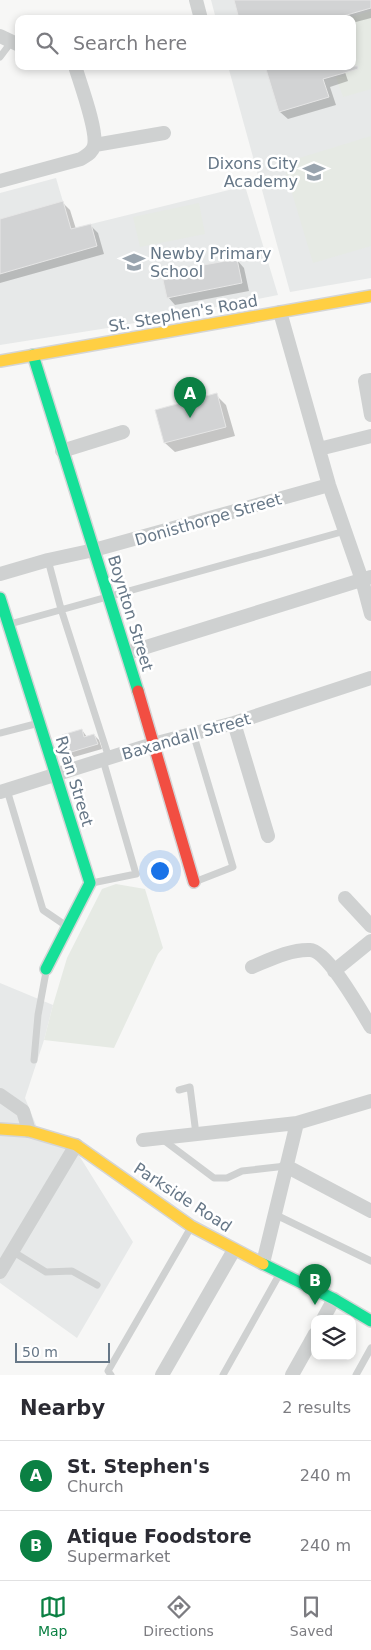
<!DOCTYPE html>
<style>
body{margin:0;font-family:"DejaVu Sans",sans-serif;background:#f7f7f7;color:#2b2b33}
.controls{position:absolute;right:15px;bottom:15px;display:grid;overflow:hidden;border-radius:10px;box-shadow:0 2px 8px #0003}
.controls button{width:45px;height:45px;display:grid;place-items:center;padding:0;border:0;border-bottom:1px solid #e1e1e2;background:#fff;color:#2b2b33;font:25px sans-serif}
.scale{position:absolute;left:15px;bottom:12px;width:95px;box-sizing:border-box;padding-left:5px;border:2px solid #667787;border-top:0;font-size:14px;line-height:18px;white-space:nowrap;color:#667787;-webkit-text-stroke:4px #fff;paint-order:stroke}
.you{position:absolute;left:159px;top:870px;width:18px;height:18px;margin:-12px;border:4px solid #fff;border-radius:50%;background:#1a73e8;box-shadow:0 0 0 8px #1a73e833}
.badge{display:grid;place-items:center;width:32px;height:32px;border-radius:50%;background:#0b8043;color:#fff;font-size:16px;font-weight:700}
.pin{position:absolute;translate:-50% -41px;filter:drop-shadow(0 1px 2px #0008)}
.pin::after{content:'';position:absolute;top:26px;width:18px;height:15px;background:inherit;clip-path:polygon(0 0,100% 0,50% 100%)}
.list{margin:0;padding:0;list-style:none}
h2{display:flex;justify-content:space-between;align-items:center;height:65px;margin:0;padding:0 20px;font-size:21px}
h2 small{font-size:16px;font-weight:400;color:#7c7c81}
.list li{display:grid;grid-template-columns:32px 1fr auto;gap:15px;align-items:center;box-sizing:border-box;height:70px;padding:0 20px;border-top:1px solid #e1e1e2}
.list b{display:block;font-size:19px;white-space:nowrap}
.list p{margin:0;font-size:16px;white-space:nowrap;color:#7c7c81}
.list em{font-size:16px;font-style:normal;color:#7c7c81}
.icon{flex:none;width:28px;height:28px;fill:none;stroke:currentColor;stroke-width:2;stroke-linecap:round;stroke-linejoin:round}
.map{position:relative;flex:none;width:371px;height:1375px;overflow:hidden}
.search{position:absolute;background:#fff;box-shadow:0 2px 8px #0003;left:15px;right:15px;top:15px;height:55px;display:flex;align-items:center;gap:12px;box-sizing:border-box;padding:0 18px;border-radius:10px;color:#7c7c81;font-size:19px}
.sheet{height:205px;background:#fff}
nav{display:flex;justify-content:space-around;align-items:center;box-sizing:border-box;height:70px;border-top:1px solid #e1e1e2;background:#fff;font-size:14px;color:#7c7c81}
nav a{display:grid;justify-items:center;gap:2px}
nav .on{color:#0b8043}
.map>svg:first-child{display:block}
</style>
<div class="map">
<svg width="371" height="1375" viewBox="0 0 371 1375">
<rect width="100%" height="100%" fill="#f7f7f6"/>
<path fill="#e7e9e9" d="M211 0H371V278L290 292 228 66H352V19H216Z
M56 178 71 229 245 186 278 295 114 327 0 345V193Z
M0 983 53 1005 44 1040 25 1098 38 1130 70 1141 133 1242 77 1338 0 1283Z"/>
<path fill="#e6eae4" d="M371 11V89L343 97 336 77 345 75 342 66H352V19H344Z
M371 136V246L313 263 283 163Z
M199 203 205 234 140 247 133 217Z
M116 884 145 889 163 948 158 954 114 1048 44 1040 53 1005 67 958 102 889Z"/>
<path fill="#0003" d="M235 0H371V18L352 23V19H241Z
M266 66H343L348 81 330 87 336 105 288 119 280 112Z
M63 203 70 210 76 229 90 225 98 233 104 254 0 283V221Z
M237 260 244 268 249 291 175 305 168 297 201 274Z
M216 395 226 405 235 436 175 452 165 443Z
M82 730 87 737 94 735 99 740 102 749 74 757 69 752Z"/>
<path fill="#d2d3d4" stroke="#e6e6e6" d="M234 0H371V8L333 19H239Z
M265 66H358V69L323 79 329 97 279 112Z
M63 201 71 229 91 224 97 246 0 274V219Z
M237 259 242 283 167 298 163 280 199 273 198 266Z
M217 393 226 427 164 443 155 410Z
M82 729 84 737 94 734 98 744 68 753 62 735Z"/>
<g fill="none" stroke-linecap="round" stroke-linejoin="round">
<g stroke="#d4d5d6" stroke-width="14">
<path id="fast" d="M33 355 138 691
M0 598 90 883 46 969
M263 1264 334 1299 371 1321"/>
</g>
<g stroke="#d4d5d6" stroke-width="14">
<path id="slow" d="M0 361 371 296
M0 1129 29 1131 76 1145 191 1226 263 1264"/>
</g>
<g stroke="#d4d5d6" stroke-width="14">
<path id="jam" d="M138 691 194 882"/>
</g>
<path stroke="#cfd1d1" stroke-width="7" d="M0 57 12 41
M48 560 61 609 109 758
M10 624 345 531
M0 733 39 723
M193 733 233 867 197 881
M7 790 43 910 65 925
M92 883 136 874 103 760
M34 1060 38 1015 46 972
M179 1090 190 1087 196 1134
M162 1139 214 1178H227L242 1171 286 1166
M274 1214 371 1261
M12 1251 46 1272 72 1271 97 1285
M111 1375 108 1371 190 1229
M223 1375 279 1275
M356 1375 371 1348"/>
<path stroke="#cfd1d1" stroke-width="14" d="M196 0 201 19
M0 36 19 45
M95 145 164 133
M0 181 81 159C87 155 92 153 94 146 98 131 80 83 75 66
M280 312 329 485 362 580 371 614
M371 380 365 381 371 415
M319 449 371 436
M62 451 123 432
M0 574 48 560 94 550 329 485
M127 653 371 577
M234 723 268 836
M0 792 153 744 234 723 371 678
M345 898 371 926
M252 967C269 960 291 949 310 950 328 951 361 1011 371 1027
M334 971 371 941
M0 1095 23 1111 29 1131
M143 1140 297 1123 371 1101
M286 1166 371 1211
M263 1263 297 1123
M0 1272 76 1145
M323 1319 334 1299
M162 1375 234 1250
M292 1375 315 1334"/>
<use href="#fast" stroke="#16e098" stroke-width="11"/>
<use href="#slow" stroke="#ffcf43" stroke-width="11"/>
<use href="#jam" stroke="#f24e42" stroke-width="11"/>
</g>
<defs>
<g id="school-bare" transform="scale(1.725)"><path d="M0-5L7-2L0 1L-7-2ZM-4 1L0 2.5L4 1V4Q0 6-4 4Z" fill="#99a4ae" stroke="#fff" stroke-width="2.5" paint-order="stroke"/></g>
</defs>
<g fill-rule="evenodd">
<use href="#school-bare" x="314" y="172"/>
<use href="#school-bare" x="134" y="262"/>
</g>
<g text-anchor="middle" stroke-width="5" stroke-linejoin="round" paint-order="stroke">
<g font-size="16" fill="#667787" stroke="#fff" text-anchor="end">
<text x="298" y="169">Dixons City<tspan x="298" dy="18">Academy</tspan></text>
<text x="150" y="259" text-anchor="start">Newby Primary<tspan x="150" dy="18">School</tspan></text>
</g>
<g font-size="16" fill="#667787" stroke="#fff">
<text transform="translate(183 313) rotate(-10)" y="6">St. Stephen's Road</text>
<text transform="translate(208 519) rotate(-16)" y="6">Donisthorpe Street</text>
<text transform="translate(131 613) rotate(73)" y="6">Boynton Street</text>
<text transform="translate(186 736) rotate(-16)" y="6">Baxandall Street</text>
<text transform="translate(75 781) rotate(73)" y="6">Ryan Street</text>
<text transform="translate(183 1197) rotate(33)" y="6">Parkside Road</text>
</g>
</g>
</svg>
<div class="controls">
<button><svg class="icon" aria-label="layers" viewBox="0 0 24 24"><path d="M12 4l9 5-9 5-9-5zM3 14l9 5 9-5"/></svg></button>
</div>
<div class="scale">50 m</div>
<div class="you"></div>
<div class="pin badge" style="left:190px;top:418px">A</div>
<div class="pin badge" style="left:315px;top:1305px">B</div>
<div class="search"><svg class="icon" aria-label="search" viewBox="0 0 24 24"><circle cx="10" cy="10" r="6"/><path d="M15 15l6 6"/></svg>Search here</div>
</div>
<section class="sheet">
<h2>Nearby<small>2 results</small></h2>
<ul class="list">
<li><span class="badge">A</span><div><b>St. Stephen's</b><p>Church</p></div><em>240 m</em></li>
<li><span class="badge">B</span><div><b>Atique Foodstore</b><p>Supermarket</p></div><em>240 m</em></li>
</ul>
</section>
<nav>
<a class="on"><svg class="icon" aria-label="map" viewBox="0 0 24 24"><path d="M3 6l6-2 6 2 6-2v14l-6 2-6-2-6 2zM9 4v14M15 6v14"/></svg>Map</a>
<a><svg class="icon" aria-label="directions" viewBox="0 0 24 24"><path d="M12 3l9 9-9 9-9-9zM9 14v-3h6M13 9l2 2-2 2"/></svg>Directions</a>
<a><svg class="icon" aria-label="saved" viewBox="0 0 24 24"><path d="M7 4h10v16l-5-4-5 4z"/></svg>Saved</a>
</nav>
